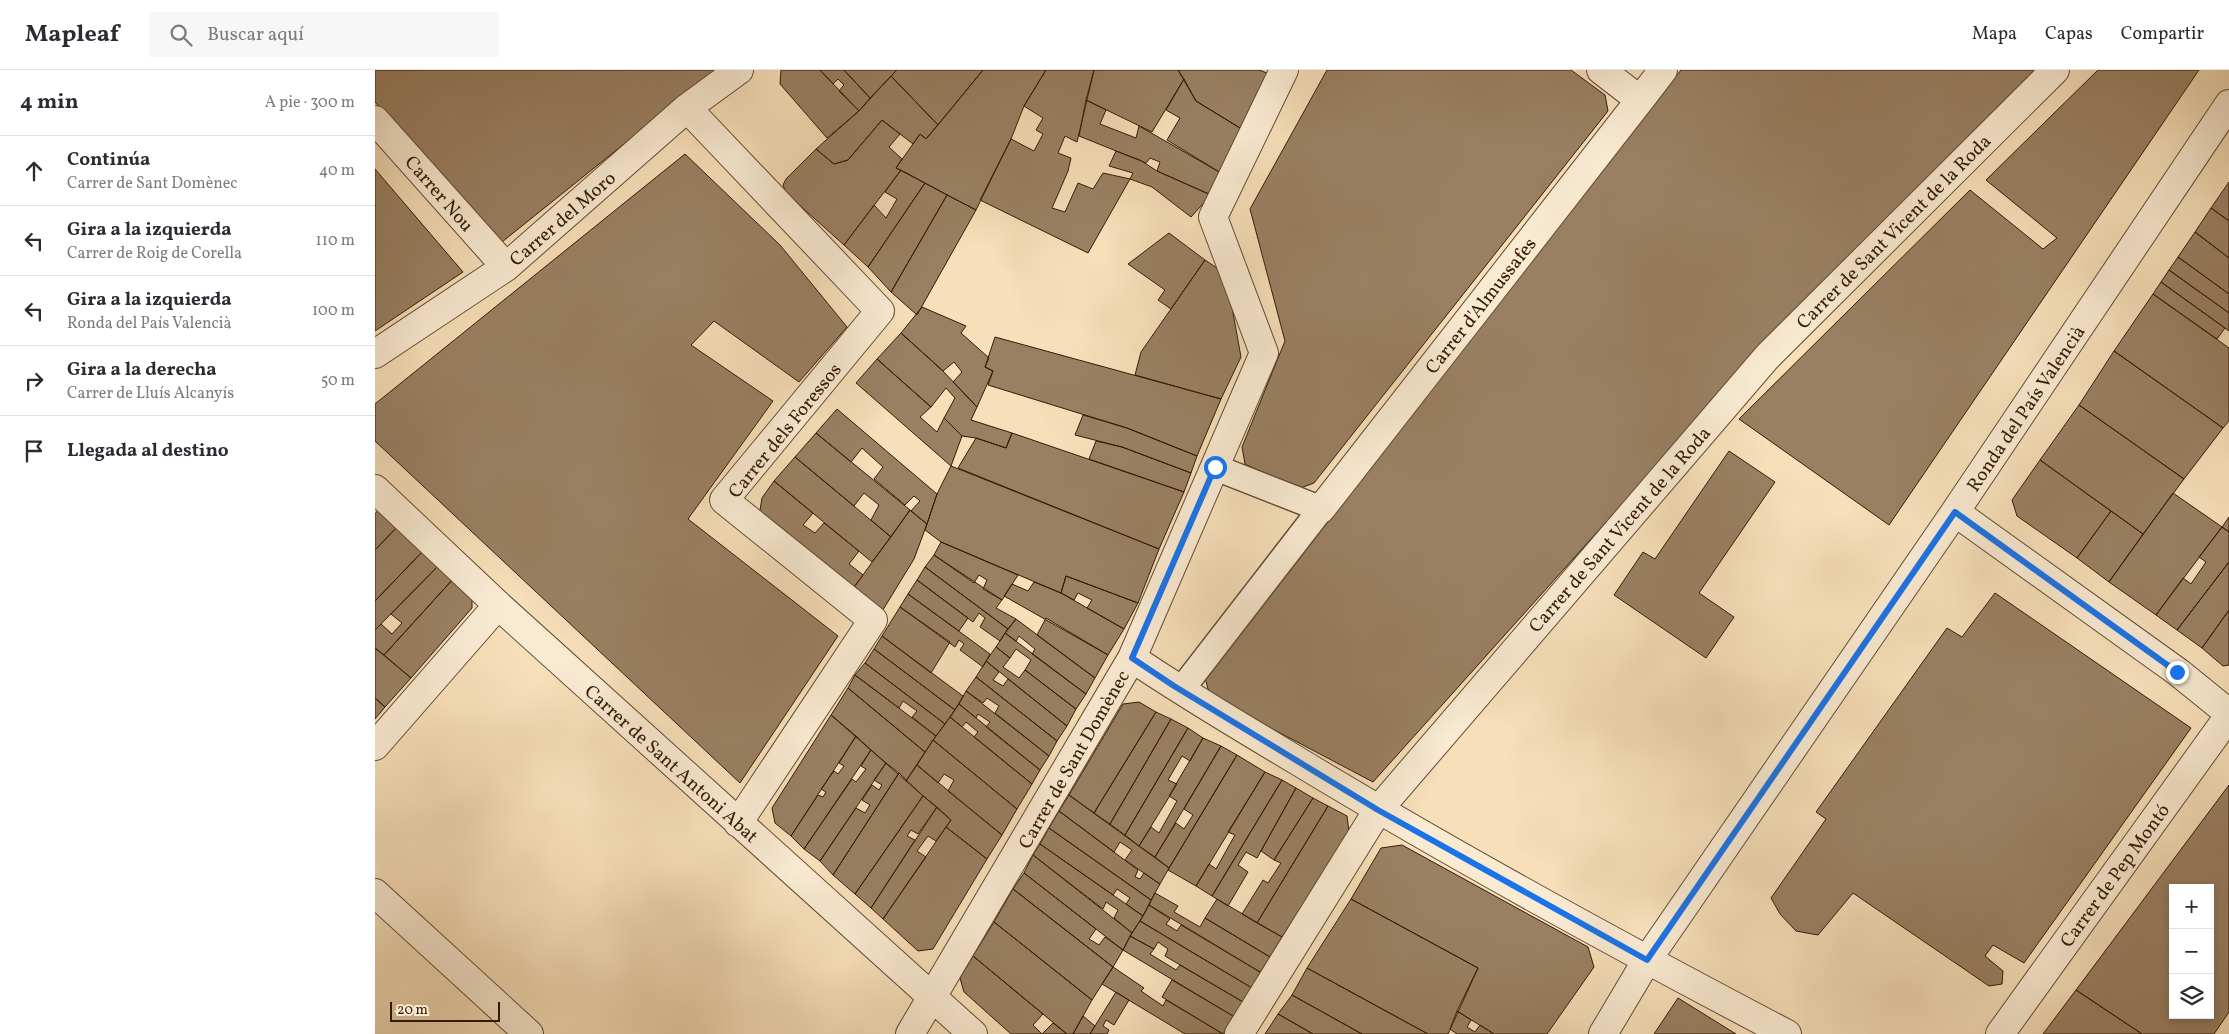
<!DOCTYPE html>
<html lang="es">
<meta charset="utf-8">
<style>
body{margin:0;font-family:Vollkorn,serif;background:#f7f7f7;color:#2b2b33}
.controls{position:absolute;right:15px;bottom:15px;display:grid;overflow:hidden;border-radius:0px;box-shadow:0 2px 8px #0003}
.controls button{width:45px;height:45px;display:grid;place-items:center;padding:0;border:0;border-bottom:1px solid #e1e1e2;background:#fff;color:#2b2b33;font:25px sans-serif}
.scale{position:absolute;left:15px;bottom:12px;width:110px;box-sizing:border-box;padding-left:5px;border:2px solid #351a05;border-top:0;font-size:14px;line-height:18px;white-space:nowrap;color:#351a05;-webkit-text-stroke:4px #f9ead2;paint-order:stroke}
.stop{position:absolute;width:15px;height:15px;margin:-11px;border:4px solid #1a73e8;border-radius:50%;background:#fff}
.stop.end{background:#1a73e8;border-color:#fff;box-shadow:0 1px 5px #0008}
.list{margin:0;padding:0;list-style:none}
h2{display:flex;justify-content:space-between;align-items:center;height:65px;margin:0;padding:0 20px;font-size:21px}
h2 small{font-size:16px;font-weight:400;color:#7c7c81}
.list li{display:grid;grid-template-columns:32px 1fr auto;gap:15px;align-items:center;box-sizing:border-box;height:70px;padding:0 20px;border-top:1px solid #e1e1e2}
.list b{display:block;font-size:19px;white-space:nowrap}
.list p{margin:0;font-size:16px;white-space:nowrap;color:#7c7c81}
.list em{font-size:16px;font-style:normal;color:#7c7c81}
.icon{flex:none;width:28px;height:28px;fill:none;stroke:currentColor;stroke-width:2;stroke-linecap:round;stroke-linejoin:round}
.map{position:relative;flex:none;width:1854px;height:964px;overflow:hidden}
header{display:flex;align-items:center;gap:30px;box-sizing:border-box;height:70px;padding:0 25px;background:#fff;border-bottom:1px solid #e1e1e2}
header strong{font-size:24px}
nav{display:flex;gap:28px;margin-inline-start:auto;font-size:18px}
.search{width:350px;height:45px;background:#f7f7f7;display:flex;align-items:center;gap:12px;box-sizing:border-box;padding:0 18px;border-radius:0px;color:#7c7c81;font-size:19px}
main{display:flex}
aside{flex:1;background:#fff}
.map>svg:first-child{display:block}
</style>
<header>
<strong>Mapleaf</strong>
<div class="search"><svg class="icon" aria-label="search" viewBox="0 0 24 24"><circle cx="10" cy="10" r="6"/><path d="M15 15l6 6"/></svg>Buscar aquí</div>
<nav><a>Mapa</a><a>Capas</a><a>Compartir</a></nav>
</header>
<main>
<aside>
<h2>4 min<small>A pie · 300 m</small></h2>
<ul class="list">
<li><svg class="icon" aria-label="ahead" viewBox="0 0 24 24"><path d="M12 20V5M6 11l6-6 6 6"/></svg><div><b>Continúa</b><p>Carrer de Sant Domènec</p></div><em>40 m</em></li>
<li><svg class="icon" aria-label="left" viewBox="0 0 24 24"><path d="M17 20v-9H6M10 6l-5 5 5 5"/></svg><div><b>Gira a la izquierda</b><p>Carrer de Roig de Corella</p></div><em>110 m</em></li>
<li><svg class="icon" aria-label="left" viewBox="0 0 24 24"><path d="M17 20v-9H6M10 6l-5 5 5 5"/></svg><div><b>Gira a la izquierda</b><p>Ronda del País Valencià</p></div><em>100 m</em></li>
<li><svg class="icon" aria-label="right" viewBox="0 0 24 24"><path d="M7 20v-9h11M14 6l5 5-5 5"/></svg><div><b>Gira a la derecha</b><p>Carrer de Lluís Alcanyís</p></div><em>50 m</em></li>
<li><svg class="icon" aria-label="arrive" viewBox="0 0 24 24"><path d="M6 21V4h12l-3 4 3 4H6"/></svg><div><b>Llegada al destino</b></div></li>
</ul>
</aside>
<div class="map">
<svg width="1854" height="964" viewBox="0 0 1854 964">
<rect width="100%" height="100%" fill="#f6dfb9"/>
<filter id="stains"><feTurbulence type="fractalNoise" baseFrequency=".004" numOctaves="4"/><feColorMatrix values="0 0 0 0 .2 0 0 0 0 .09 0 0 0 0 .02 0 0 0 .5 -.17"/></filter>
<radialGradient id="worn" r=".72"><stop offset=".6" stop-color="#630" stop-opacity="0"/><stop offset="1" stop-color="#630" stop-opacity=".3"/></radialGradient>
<path fill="#998063" stroke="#351a05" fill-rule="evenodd" d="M0 0H341L127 172 0 32Z
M406 0H445L484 41 452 68 405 14Z
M445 0H469L495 28 484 41 464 21 469 15 463 9 458 14Z
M469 0H522L495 28Z
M522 0H608L563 55 516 6Z
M608 0H671L649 36 636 69 601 140 521 98 545 64 551 69Z
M671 0H719L702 72 690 66 683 83 696 88 693 101 677 138 690 142 703 113 718 119 728 103 755 109 713 183 605 130 636 69 659 81 668 64 661 60 668 48 649 36Z
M719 0H803L809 9 777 62 711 30Z
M803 0H884L892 3 865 58 821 31Z
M952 0H1196L1230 25 1233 41 939 413 923 419 870 394 867 377 910 271 875 139Z
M1306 0H1666L1381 285 998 712 835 626 830 608Z
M1723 0H1824L1514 455 1364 349 1595 120 1668 179 1682 168 1611 110Z
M516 6 563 55 551 69 545 64 538 74 507 50 473 90 459 94 441 79 484 41Z
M809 9 821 31 865 58 846 103 792 70 805 48 791 40Z
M711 30 731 40 725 54 761 68 764 56 846 103 836 125 782 101 785 92 775 88 771 93 704 66Z
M507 50 525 64 514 77 527 89 521 98 526 100 469 175 411 123 408 115 411 109 441 79 459 94 473 90Z
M741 81 765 90 782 101 836 125 816 147 777 117 755 109 758 103 734 96Z
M310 84 405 175 472 257 424 312 339 251 316 275 398 331 313 449 463 566 365 713 0 371V334Z
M0 99 88 202 0 261Z
M526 100 550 113 493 197 469 175 499 135 511 148 522 129 510 122Z
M1854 112V151L1836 138Z
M550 113 572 125 516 222 493 197Z
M572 125 601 140 542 245 516 222Z
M1836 138 1854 151V188L1820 162Z
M1820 162 1854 188V224L1803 187Z
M794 163 830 190 796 239 783 230 790 220 753 194Z
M1803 187 1854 224V243L1794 200Z
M830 190 851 204 866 287 846 329 760 305 766 282Z
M1794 200 1854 243V261L1786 212Z
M1786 212 1850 258 1842 269 1778 224Z
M1778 224 1854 278V351L1848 358 1739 281Z
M547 237 591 256 586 263 614 288 610 297 618 301 602 337 578 312 587 302 579 292 568 301 526 263Z
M526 263 568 301 602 337 596 350 637 363 631 378 601 368 587 366 569 348 580 328 571 318 556 337 502 289Z
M620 267 846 329 822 386 752 358 613 315 618 301 610 297Z
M1739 281 1848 358 1809 409 1704 335Z
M502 289 556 337 545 347 562 362 569 348 587 366 576 396 481 313Z
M1704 335 1809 409 1768 464 1665 390Z
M462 339 562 424 552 454 536 441 545 431 539 426 530 435 499 409 508 397 487 378 476 392 441 363Z
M708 345 752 358 822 386 816 403 747 377 700 365Z
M441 363 535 440 516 467 496 450 504 435 489 423 479 436 420 387Z
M637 363 809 422 784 479 583 398 601 368 631 378Z
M721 371 747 377 816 403 809 422 714 389Z
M1354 381 1400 412 1324 523 1359 547 1331 588 1239 525 1268 482 1280 489Z
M420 387 516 467 497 492 399 411Z
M1665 390 1736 441 1702 488 1642 446 1637 430Z
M576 396 784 479 763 533 691 506 686 523 566 472 550 460 562 424Z
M399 411 438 443 428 455 440 463 449 453 484 481 474 494 488 505 477 520 388 447 385 440 387 428Z
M1798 423 1847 457 1781 545 1734 512Z
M4 439 22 457 0 480V444Z
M535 440 552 454 539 489 506 543 477 520Z
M1736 441 1768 464 1734 512 1702 488Z
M1854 447V462L1847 457Z
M22 457 48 481 0 531V480Z
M1847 457 1854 462V492L1802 560 1781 545 1808 508 1816 514 1831 492 1824 487Z
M566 472 643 505 627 530 608 519 612 510 604 505 599 513 559 485Z
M48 481 65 494 0 560V531Z
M559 485 627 530 621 538 641 549 633 559 550 497Z
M1854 492V540L1827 578 1802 560Z
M65 494 79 508 9 585 0 578V560L6 554 17 564 27 553 16 544Z
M550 497 633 559 625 571 605 557 610 548 604 543 598 552 542 510Z
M691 506 763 533 749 559 712 538 717 530 703 523 699 530 686 523Z
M79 508 97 524V538L36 608 9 585Z
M542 510 593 548 584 561 533 524Z
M659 512 686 523 749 559 733 585 629 526 637 514 653 521Z
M1620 523 1816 658 1649 893 1618 875 1610 886 1628 901 1627 914 1614 916 1478 823 1443 865 1421 861 1405 844 1396 828 1451 749 1441 742 1572 558 1587 567Z
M533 524 615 584 608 597 585 580 589 574 584 570 580 577 525 537Z
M525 537 575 572 556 603 507 566Z
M1854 540V595L1848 596 1827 578Z
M671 548 733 585 720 608 662 565Z
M641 549 720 608 711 624 657 584 660 579 644 566 641 571 630 563Z
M630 563 711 624 701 639 650 600 656 590 641 579 635 588 621 577Z
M507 566 588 626 580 640 499 579Z
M621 577 635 588 628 597 644 608 650 600 701 639 692 656 611 591Z
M0 578 36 608 10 637 0 628Z
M499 579 580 640 570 654 490 593Z
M611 591 624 602 618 610 628 616 633 609 692 656 682 671 601 607Z
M490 593 570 654 561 666 537 647 542 641 528 631 524 638 480 605Z
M480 605 561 666 550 682 473 618Z
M601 607 682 671 674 686 620 643 624 636 612 628 608 633 591 621Z
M473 618 550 682 531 711 456 645Z
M591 621 674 686 665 700 611 657 615 652 603 644 601 648 584 634Z
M0 628 10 637 0 649Z
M764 632 781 642 719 743 694 725 748 634Z
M584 634 665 700 657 714 599 667 603 662 591 652 587 657 575 647Z
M781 642 796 649 735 754 719 743Z
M456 645 481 666 416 766 400 753 397 738Z
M575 647 657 714 642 739 558 670Z
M796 649 813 658 750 765 735 754Z
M813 658 828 668 815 691 807 686 793 710 802 714 764 776 750 765Z
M481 666 496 680 429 779 416 766 443 725 448 727 451 722 446 719 459 701 463 704 469 696 464 693Z
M828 668 846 676 780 787 764 776 776 757 784 763 802 731 794 726Z
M558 670 642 739 627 765 573 721 579 710 569 704 563 713 542 695Z
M846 676 862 685 794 798 780 787 801 753 809 759 818 745 809 739Z
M496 680 511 693 445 791 429 779 477 709 481 712 491 699 486 696Z
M862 685 890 702 821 816 793 800Z
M511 693 524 703 458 805 445 791 481 738 490 743 495 735 487 730 497 715 504 720 507 715 499 710Z
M542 695 627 765 612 789 571 757 576 750 531 711Z
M890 702 907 710 837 826 821 816 834 794 841 799 860 765 853 762Z
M524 703 548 726 480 824 458 805Z
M907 710 921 718 882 788 871 782 863 795 873 802 853 836 837 826Z
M1854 715V942L1839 964H1767L1701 920ZM1798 818H1835V945H1798Z
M921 718 938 728 899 790 886 781Z
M694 725 794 798 785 814 750 790 757 780 745 772 739 782 684 741Z
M548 726 562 737 543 764 536 760 532 766 540 770 496 838 480 824Z
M938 728 953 736 882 853 867 844 888 810 893 813 906 793 899 790Z
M953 736 972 746 974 762 907 867 882 853Z
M562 737 576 750 561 771 553 766 542 781 551 787 508 849 496 838Z
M684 741 763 800 760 807 765 809 769 803 785 814 776 830 674 758Z
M571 757 612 789 558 879 543 881 508 849Z
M674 758 776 830 768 846 751 834 755 828 742 819 738 825 665 774Z
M665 774 768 846 757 863 739 848 743 840 731 832 728 839 658 785Z
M1027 775 1213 877 1219 897 1172 964H1119L1082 941 1103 898 976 829 1006 778Z
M658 785 757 863 748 880 649 803Z
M649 803 721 859 714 869 724 875 730 867 748 880 738 897 638 819Z
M638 819 738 897 717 930 619 852Z
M780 823 803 836 799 842 825 857 830 848 895 887 885 902 774 835Z
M842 829 907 867 895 887 830 848Z
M976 829 1103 898 1073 964H1053L932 898Z
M774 835 795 849 791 854 802 861 806 855 885 902 877 918 765 851Z
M765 851 877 918 868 932 790 886 793 879 783 872 779 879 755 866Z
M619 852 717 930 698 964H692L598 886Z
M755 866 779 879 775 884 801 900 805 895 868 932 858 946 748 880Z
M598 886 668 944 658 955 667 964H636L589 922 585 908Z
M738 897 769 918 766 921 788 936 791 930 848 964H810L727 914Z
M932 898 1053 964H987L917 925Z
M797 910 858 946 848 964 787 927Z
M1701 920 1767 964H1668Z
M741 922 754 930 739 955 731 950 728 956 734 960 732 964H715Z
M917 925 987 964H938L903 944Z
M1303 928 1361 964H1279Z
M1082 941 1096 950 1092 957 1100 962 1105 955 1119 964H1082L1075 959Z
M903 944 938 964H890Z
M708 946 720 956 715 964H698Z
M678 953 692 964H667Z"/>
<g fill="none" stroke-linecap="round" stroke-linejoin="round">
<g stroke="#654b32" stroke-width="28">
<path id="pedestrian" d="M806 620 946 439 839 397"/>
</g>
<g stroke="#654b32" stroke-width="30">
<path id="minor" d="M1226 0 1265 30 1288 0
M312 38 505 241 349 430 498 550 363 753
M0 50 131 197
M0 284 131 197 312 38 364 0
M0 419 123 535 598 964
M946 439 1265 30
M1580 442 1803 602 1850 640 1854 648
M757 588C810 624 866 657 921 690 1081 787 1246 877 1412 964
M0 676 123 535
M0 823 154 964
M535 964 757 588 889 283 838 147 909 0
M864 964 1003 740 1392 287 1680 0
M1228 964 1272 890 1580 442 1854 34
M1625 964 1854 646"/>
</g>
<use href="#pedestrian" stroke="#f9ead2" stroke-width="25"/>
<use href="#minor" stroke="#f9ead2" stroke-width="28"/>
</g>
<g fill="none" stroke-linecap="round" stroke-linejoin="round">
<path stroke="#1a73e8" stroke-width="6" d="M840 397 757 588 799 616 1003 740 1272 890 1580 442 1802 602"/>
</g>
<g text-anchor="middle" stroke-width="4" stroke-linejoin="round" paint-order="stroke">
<g font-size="19" fill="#351a05" stroke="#f9ead2">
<text transform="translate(65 123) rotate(49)" y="7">Carrer Nou</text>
<text transform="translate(187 148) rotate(-41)" y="7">Carrer del Moro</text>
<text transform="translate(1518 161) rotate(-45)" y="7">Carrer de Sant Vicent de la Roda</text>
<text transform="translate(1105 235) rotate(-52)" y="7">Carrer d'Almussafes</text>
<text transform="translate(1650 338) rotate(-56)" y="7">Ronda del País Valencià</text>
<text transform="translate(409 360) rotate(-51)" y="7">Carrer dels Foressos</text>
<text transform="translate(1244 459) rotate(-49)" y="7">Carrer de Sant Vicent de la Roda</text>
<text transform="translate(698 689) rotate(-60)" y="7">Carrer de Sant Domènec</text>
<text transform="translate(297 693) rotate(42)" y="7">Carrer de Sant Antoni Abat</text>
<text transform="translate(1739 805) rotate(-54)" y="7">Carrer de Pep Montó</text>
</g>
</g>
<rect width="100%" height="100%" filter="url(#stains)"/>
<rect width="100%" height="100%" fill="url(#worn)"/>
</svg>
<div class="controls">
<button>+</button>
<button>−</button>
<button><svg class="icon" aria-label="layers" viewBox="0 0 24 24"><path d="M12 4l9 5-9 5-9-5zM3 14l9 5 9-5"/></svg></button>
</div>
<div class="scale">20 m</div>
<div class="stop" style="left:840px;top:397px"></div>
<div class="stop end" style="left:1802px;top:602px"></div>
</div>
</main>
